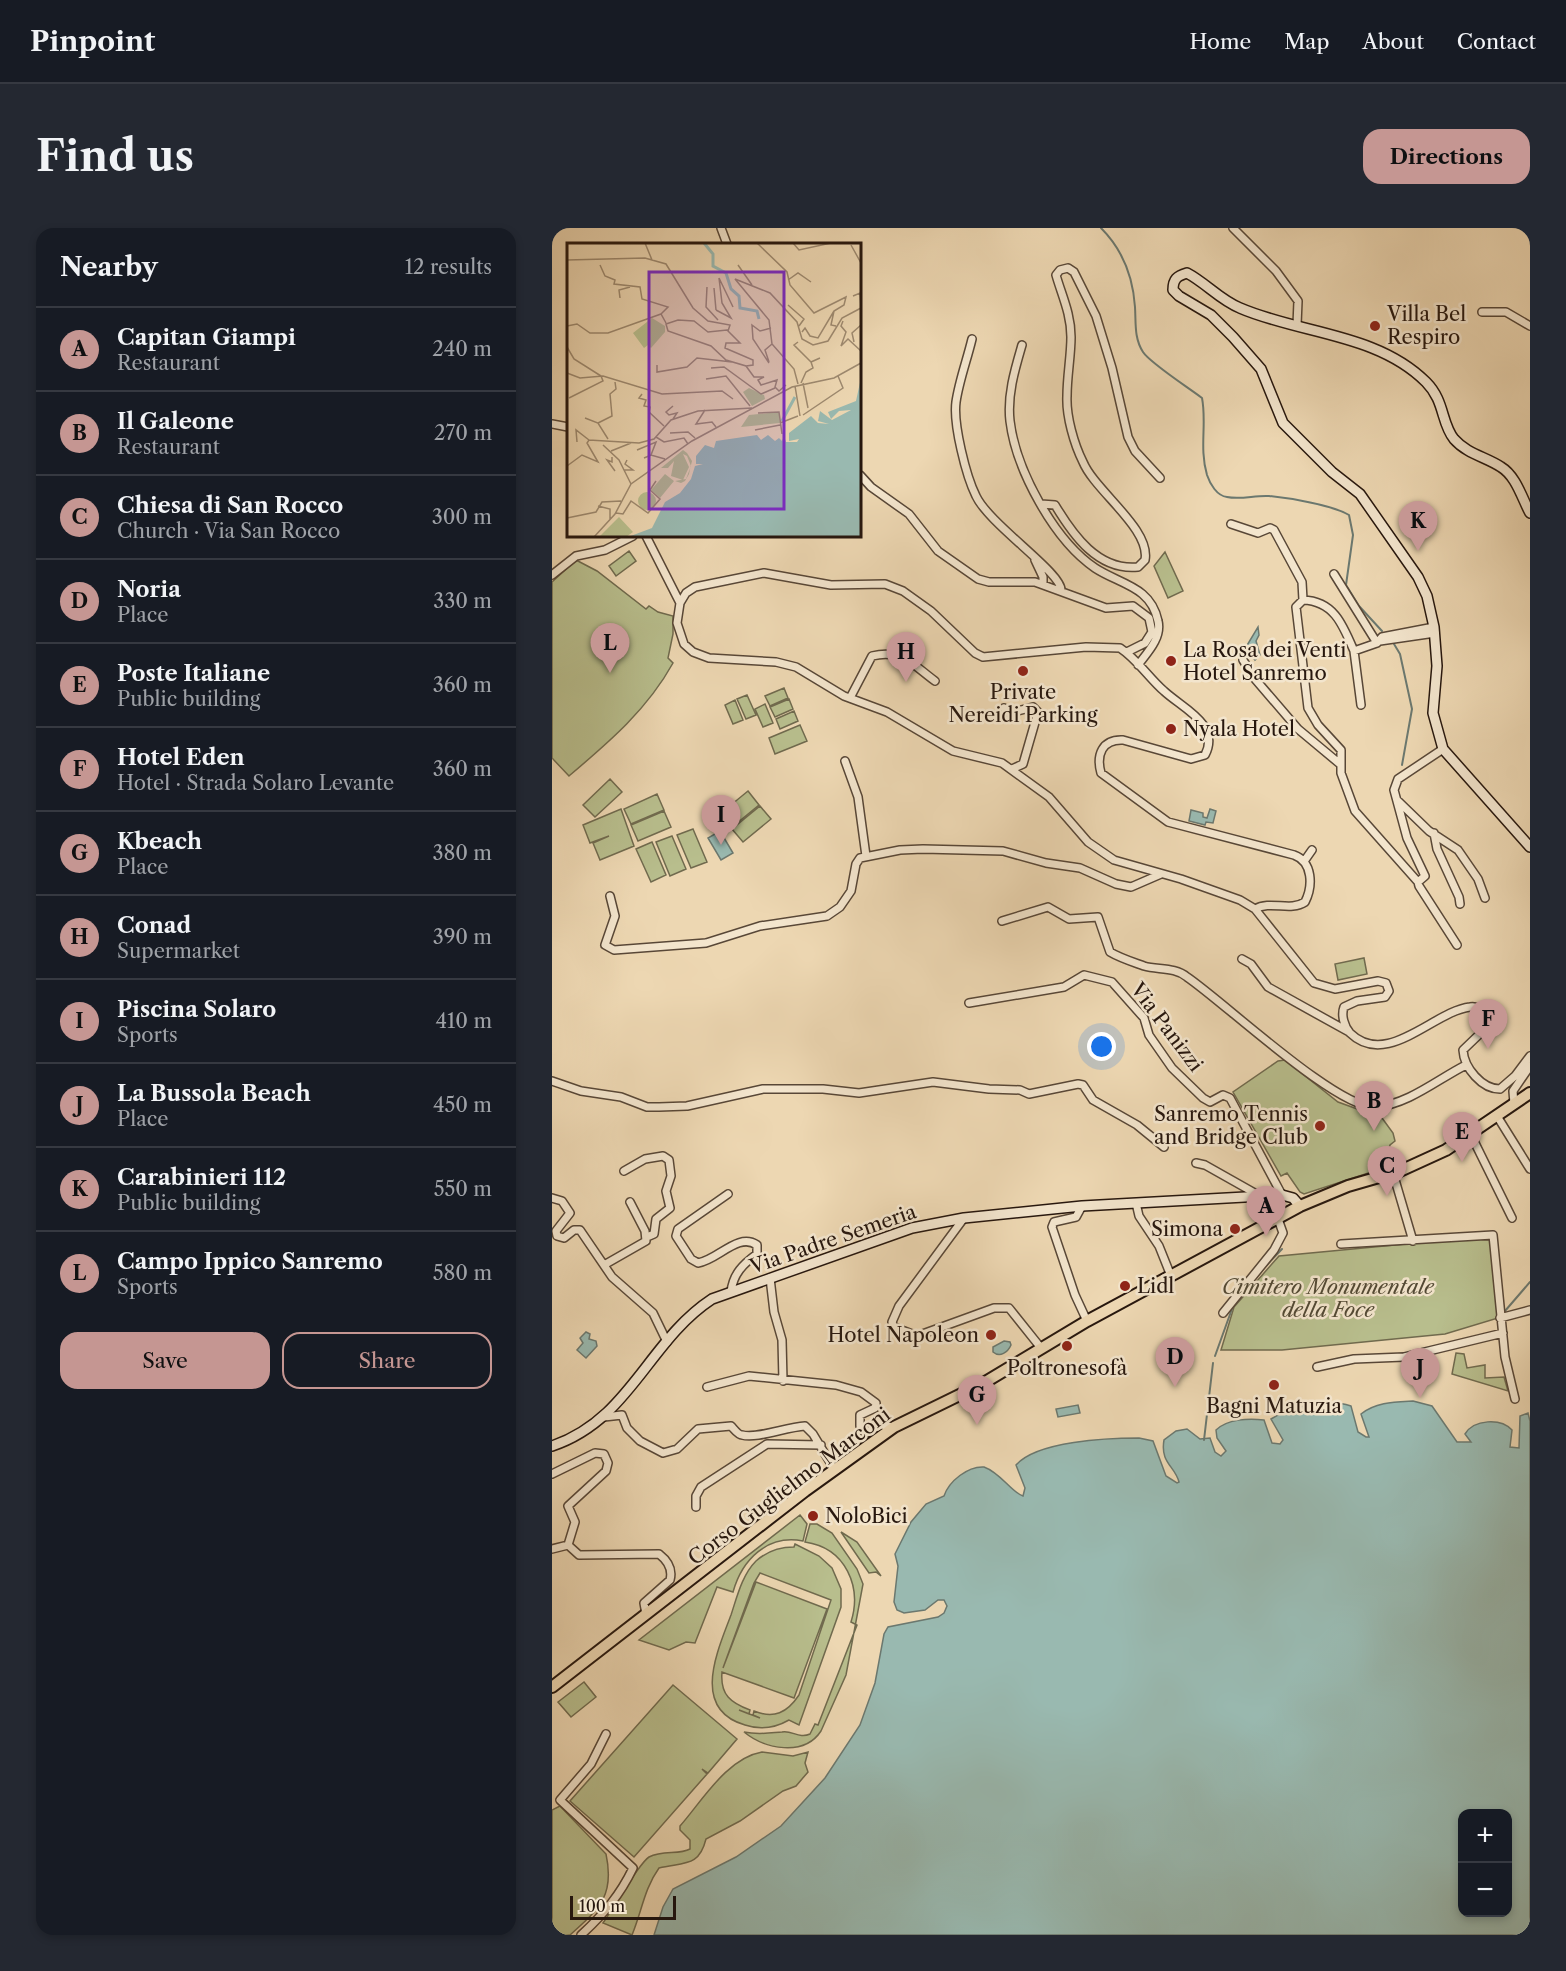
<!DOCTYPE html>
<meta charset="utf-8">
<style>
body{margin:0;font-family:"Libre Caslon Text",serif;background:#242831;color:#f1f3f6}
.controls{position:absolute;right:18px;bottom:18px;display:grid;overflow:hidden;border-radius:12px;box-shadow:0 3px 9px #0003}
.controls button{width:54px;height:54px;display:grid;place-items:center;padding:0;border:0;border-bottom:2px solid #363941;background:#171b24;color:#f1f3f6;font:30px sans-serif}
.scale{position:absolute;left:18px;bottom:15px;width:106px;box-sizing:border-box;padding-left:6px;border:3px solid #27170e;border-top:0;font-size:16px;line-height:21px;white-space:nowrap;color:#27170e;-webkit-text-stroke:4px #f3e5cd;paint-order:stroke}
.you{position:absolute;left:550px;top:819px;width:21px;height:21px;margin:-15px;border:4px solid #fff;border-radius:50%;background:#1a73e8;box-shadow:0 0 0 9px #1a73e833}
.badge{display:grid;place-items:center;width:39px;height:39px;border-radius:50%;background:#c59692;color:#111;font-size:20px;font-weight:700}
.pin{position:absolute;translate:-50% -50px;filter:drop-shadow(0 2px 3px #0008)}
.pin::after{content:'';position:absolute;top:32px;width:21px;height:18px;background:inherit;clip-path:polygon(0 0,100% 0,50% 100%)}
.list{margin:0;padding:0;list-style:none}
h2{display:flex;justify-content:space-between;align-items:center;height:78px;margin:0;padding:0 24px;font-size:26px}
h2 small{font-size:20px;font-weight:400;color:#9ea1a6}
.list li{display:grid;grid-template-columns:39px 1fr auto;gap:18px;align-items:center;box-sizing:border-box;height:84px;padding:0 24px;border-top:2px solid #363941}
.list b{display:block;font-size:22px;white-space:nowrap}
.list p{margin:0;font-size:20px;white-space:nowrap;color:#9ea1a6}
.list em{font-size:20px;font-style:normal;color:#9ea1a6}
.actions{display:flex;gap:12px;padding:18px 24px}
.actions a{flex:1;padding:14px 0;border:2px solid #c59692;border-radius:18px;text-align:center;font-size:21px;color:#c59692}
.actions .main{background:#c59692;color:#111}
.map{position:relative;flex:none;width:978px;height:1707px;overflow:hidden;border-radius:18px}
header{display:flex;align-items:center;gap:36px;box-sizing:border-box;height:84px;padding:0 30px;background:#171b24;border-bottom:2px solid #363941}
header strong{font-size:28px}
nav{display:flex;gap:33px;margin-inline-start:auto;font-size:21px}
.intro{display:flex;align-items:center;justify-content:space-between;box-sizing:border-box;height:144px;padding:0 36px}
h1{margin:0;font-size:42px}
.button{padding:15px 27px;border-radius:18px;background:#c59692;color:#111;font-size:21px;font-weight:700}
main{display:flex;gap:36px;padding:0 36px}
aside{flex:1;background:#171b24;border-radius:18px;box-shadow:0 3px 9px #0003}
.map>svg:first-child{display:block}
</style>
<header>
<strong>Pinpoint</strong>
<nav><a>Home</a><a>Map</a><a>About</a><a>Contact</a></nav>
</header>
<div class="intro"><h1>Find us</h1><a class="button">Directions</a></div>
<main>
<aside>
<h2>Nearby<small>12 results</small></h2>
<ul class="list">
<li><span class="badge">A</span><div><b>Capitan Giampi</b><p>Restaurant</p></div><em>240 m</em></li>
<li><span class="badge">B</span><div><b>Il Galeone</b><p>Restaurant</p></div><em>270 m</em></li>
<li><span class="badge">C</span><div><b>Chiesa di San Rocco</b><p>Church · Via San Rocco</p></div><em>300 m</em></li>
<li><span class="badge">D</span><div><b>Noria</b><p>Place</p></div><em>330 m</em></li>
<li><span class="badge">E</span><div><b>Poste Italiane</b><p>Public building</p></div><em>360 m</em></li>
<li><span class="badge">F</span><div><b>Hotel Eden</b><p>Hotel · Strada Solaro Levante</p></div><em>360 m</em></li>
<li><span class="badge">G</span><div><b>Kbeach</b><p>Place</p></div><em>380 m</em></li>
<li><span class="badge">H</span><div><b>Conad</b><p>Supermarket</p></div><em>390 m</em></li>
<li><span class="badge">I</span><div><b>Piscina Solaro</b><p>Sports</p></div><em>410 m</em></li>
<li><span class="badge">J</span><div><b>La Bussola Beach</b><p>Place</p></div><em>450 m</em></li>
<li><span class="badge">K</span><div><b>Carabinieri 112</b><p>Public building</p></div><em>550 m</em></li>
<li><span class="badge">L</span><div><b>Campo Ippico Sanremo</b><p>Sports</p></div><em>580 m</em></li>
</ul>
<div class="actions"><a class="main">Save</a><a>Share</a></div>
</aside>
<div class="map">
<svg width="978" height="1707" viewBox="0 0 978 1707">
<rect width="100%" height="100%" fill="#edd7b2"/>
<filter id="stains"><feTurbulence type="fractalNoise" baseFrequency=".00333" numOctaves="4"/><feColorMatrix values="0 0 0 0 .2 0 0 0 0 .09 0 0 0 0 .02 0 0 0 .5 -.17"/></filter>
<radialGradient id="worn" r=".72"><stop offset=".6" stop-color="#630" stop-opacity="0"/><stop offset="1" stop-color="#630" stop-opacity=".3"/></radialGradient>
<path fill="#b8be8d" stroke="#706a4e" stroke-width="1.5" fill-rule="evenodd" d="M77 323 84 333 64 348 57 338Z
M613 324 631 363 616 370 602 338Z
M24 332 45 343 94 381 97 378 106 384 121 388V406L116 430 121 435C95 482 57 514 17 548L0 530V354Z
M232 460 236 470 218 478 213 468Z
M195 467 204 487 194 491 185 471Z
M237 471 241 481 223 489 218 479Z
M183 472 191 492 181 496 173 477Z
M213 476 221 495 211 499 203 481Z
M242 483 246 493 228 501 224 491Z
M248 497 255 513 223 526 217 510Z
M58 551 70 564 43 589 31 577Z
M196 563 207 577 179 600 168 586Z
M105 566 112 582 79 596 72 581Z
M208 578 219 591 191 614 180 601Z
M69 581 82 618 48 632 41 615 57 608 38 615 31 597Z
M112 583 119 599 86 613 79 597Z
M141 601 155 634 139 640 125 607Z
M120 608 134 641 118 648 104 614Z
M100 614 114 647 99 654 84 621Z
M812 730 815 746 786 752 783 736Z
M733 832 786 874 830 890 841 905 843 913 838 917 835 929 844 936 752 966 748 964 735 945 729 948 681 864 726 833Z
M938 1008 946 1090 893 1106 730 1122H669L682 1079 727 1028Z
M904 1125 912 1126 915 1140 933 1137V1150L952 1149 956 1163 900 1146Z
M248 1287 255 1296 251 1313C215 1306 190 1332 181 1364L165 1359 143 1415 134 1414 117 1422 87 1412Z
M258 1296H265L280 1305 305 1341 311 1356 294 1447 269 1503C252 1529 213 1521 192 1504 206 1507 217 1505 230 1504 240 1502 247 1511 258 1506L263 1496 266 1497 305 1397 299 1394C310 1359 294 1320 253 1314Z
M289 1304 305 1314 329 1348 324 1344 317 1345Z
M243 1316 267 1328 280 1340 289 1361V1379L247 1497 237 1492C223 1500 208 1502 193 1497 138 1481 166 1422 179 1387 185 1369 190 1347 204 1333 214 1324 228 1319 242 1319ZM208 1345 279 1372 247 1467C235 1485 222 1491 202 1483L201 1487 208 1490 187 1482 197 1486 198 1482C179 1475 168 1467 170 1444L242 1470 275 1381 204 1354 171 1440 202 1355Z
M32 1454 44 1469 19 1489 6 1474Z
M121 1457 185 1511 156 1545 150 1541 155 1546 82 1629 18 1573Z
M210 1524 241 1528 256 1524 253 1535 256 1544 244 1558 231 1563 188 1593 154 1611C147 1639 133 1634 107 1640 92 1661 90 1683 80 1707L51 1695C60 1682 87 1635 97 1629 111 1622 127 1627 138 1621V1612L128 1602V1598C150 1573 175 1530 210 1524Z
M8 1578 54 1626C63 1668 47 1681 18 1707H0V1582Z"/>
<path fill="#99b9b0" stroke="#6b786f" stroke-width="1.5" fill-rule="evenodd" d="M706 399 707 407 704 413 708 427 703 432 694 419Z
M658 581 664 583 661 595 654 594 653 597 637 593 639 582 651 585V589L655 590Z
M168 603 181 625 169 632 156 610Z
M34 1104 38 1106 37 1111 44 1113 45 1118 34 1130 25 1122 31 1115 28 1110Z
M452 1113 458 1114 459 1117C456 1124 448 1130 441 1124V1119Z
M861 1173 880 1178 905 1214H919L913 1206C922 1191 949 1190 960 1202L958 1219 967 1220 968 1188 976 1185 978 1193V1707H102L111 1679 121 1661 184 1629 229 1598 273 1550 308 1497 323 1455 332 1406 336 1399 386 1389 392 1385 395 1378 392 1372H386L373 1382 352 1385 345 1382 342 1374 346 1338 343 1326 359 1294 374 1276 392 1268C397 1253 416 1238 432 1239 449 1245 460 1265 471 1268L473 1260 464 1237C485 1213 556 1210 587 1210L601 1213 614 1248 625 1255 627 1254C623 1238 608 1235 612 1212L624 1203 635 1201 648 1211 658 1210 663 1224 669 1228 674 1223 665 1210 664 1202C675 1191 697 1190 712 1192L720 1215 728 1216 731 1212 719 1191C740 1178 775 1170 799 1178L806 1204 814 1209H817L809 1186C824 1174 843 1174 861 1173ZM910 1586H956V1684H910Z
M526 1177 528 1185 506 1189 504 1181Z"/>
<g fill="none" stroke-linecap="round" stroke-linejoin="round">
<path stroke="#6b786f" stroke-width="2" d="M549 0C570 21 581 49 583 79 584 95 582 110 591 124 598 135 637 160 650 170 655 195 647 220 655 247 658 256 665 268 675 269 689 272 703 267 717 268 737 270 780 277 797 287L801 307 794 357 807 378 830 403
M842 416 848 426 860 481 850 537
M707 1045 730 1021
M953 1083 978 1054
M663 1128 681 1078
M652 1212 661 1135"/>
<g stroke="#584737" stroke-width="10">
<path id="minor" d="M169 0 175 16
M681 0 724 43 746 73 745 97
M930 84H954L978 98
M420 111C415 132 407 153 404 174 401 196 414 248 424 268 437 296 510 345 509 362
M470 117C463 141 455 167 458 193 464 242 502 312 543 340 567 356 599 358 606 393 610 410 595 425 586 437
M0 196 16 199
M308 247 319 259 357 286 386 323 426 351 437 354H483L554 380 581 378 597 390 600 404 593 415 575 424
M489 276 503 277C521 307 546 343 586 339L593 332C599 301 543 263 531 234 522 216 514 188 515 168 515 148 519 128 519 109 519 86 510 68 504 47L508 42 516 40 522 44 544 88 560 140 576 209 583 223 608 250
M679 296 706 305 718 300 722 302 750 354 751 372
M94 308 128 375
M483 332 491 349V356
M782 346 825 415
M0 347 24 328 53 322 81 308
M882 399 830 409 825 415 802 423C791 397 782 373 751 372L744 379 756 480 766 497 789 522V545L803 583 866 654 873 648 855 610 842 562 846 551 891 521
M828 413 883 405
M802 423 809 477
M691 432 703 451 746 501 788 536
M298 470 320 428C350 421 360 436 383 453
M452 480 458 485 481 479 486 484 471 536 460 541
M293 533 306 569 314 628
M845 572 877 603 906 622 926 651 933 670
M882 605 885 621 907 669 908 676
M753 632 760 622
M866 654 867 658 905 717
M58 668 63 688 53 717 62 722 154 715 208 698 275 688 288 679 299 663 304 636 308 630 348 622 371 621 451 623 494 635 528 640 564 656 579 659 609 646
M703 681C719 672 738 684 753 674 761 658 761 634 742 627L616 594 549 545C544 527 550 511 571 512L639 531 653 527C669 496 630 480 612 463 597 450 585 431 568 420L534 419 431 429 423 425 379 383 351 363 333 356 279 357 212 345 143 359 134 365 128 375 125 395 132 416 141 424 157 430 224 434 244 439 292 468 335 484 401 523 450 535 497 569 536 614 562 632 629 651 688 672 703 681 762 755 783 761 826 753 834 755 837 763 833 769 805 773 792 779C789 787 792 798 798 805 835 841 882 783 918 779 924 778 930 781 935 785L936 798 911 822C912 840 930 861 948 861L963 848 978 828
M450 693 496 679 517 691 546 689 558 724C568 730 581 734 592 738 606 742 623 739 635 749 672 774 786 882 824 879 857 876 886 851 914 837
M690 731 699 736 716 759 797 804
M417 775 512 759 532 747 560 754 592 790 597 807 620 840 651 870 658 874 671 867 678 870 730 967
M0 853 29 863 69 869 95 879H107L135 878 211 861H271L307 865 381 854 437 861 468 862 477 866 526 856 531 857 541 872 585 897 612 919
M962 876 961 863 978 838
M945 888 978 941
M919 907 960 990
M644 935 653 937 708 968
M72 943 93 931 111 928 117 932 119 948 114 963 118 980 104 991 102 1006 95 1009
M841 945 861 1013
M176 966 126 1001 124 1008 139 1031 146 1035C166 1032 186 1004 205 1017V1026C191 1036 181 1046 179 1064
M0 970 10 973 18 985 4 1003 5 1008 12 1010 22 1002H28L60 1049 101 1085 115 1114
M584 975 587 988 607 1018 619 1048
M530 978 524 989 502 994 500 999 523 1067 535 1093
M412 990 347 1078 340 1094 342 1099 365 1108 442 1080H457L489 1120
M789 1016 941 1007 953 1129 963 1171
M52 1037 94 1013 93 1003 78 974
M218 1050 222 1084 230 1112 231 1153
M671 1085 722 1022 731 1005 726 991
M948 1090 978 1082
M765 1139 802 1131 852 1129 951 1105
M155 1159 197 1148 284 1157 309 1164 324 1175 323 1180 308 1187V1198L313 1205 329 1197 342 1199
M52 1189 70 1187 75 1200 88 1213 111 1225 125 1221 146 1201 179 1198C182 1201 186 1207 190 1207 205 1211 234 1199 253 1198L261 1206 282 1241
M0 1246 43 1225 52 1226 56 1235 54 1243 16 1278 23 1294 16 1317
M144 1279V1268L149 1259 215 1216 269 1217
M0 1321 16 1317 27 1327 107 1326C116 1333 121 1341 118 1352L92 1375 94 1386
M29 1707C52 1686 68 1667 81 1640L8 1572 39 1536 54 1506"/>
</g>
<g stroke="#27170e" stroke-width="12">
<path id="secondary" d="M978 285C970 270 964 248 949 239 934 229 915 226 902 211 889 195 893 173 874 154 825 105 748 106 688 80 668 72 654 55 635 45 625 48 621 51 621 62L627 68 659 87 681 109 709 141 731 195 780 244 808 266 866 349 875 368 882 399 885 438 881 485 891 521 978 619
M0 1218C78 1192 96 1113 160 1071L360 1000 412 990 530 978 730 967 741 970 748 978"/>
</g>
<g stroke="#27170e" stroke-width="14">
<path id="primary" d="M0 1459 253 1263 342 1199 430 1156 535 1093 748 978 796 958 848 943 894 922 978 865"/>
</g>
<use href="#minor" stroke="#f3e5cd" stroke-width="7"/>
<use href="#secondary" stroke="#f3e5cd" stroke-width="9"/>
<use href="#primary" stroke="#edd7b2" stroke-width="10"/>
</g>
<g fill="#8f2418" stroke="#f3e5cd" stroke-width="2">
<circle cx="823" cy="98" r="6"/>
<circle cx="619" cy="433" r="6"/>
<circle cx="471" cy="443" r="6"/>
<circle cx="619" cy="501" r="6"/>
<circle cx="768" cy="898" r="6"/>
<circle cx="683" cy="1001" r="6"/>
<circle cx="573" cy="1058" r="6"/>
<circle cx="439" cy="1107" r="6"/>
<circle cx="515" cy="1118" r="6"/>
<circle cx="722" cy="1157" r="6"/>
<circle cx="261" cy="1288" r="6"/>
</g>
<g text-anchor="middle" stroke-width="5" stroke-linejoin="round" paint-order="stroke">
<g font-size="20" fill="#27170e" stroke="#f3e5cd" text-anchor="start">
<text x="835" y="93">Villa Bel<tspan x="835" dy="23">Respiro</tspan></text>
<text x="631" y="429">La Rosa dei Venti<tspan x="631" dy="23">Hotel Sanremo</tspan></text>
<text x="471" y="471" text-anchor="middle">Private<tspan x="471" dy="23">Nereidi Parking</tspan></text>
<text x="631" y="508">Nyala Hotel</text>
<text x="756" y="893" text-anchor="end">Sanremo Tennis<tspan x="756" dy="23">and Bridge Club</tspan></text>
<text x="671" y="1008" text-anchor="end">Simona</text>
<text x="585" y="1065">Lidl</text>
<text x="427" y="1114" text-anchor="end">Hotel Napoleon</text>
<text x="515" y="1147" text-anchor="middle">Poltronesofà</text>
<text x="722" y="1185" text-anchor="middle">Bagni Matuzia</text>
<text x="273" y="1295">NoloBici</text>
</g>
<g font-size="20" fill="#27170e" stroke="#f3e5cd">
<text transform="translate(615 799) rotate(53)" y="7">Via Panizzi</text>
<text transform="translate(281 1011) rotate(-19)" y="7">Via Padre Semeria</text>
<text transform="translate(237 1258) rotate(-37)" y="7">Corso Guglielmo Marconi</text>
</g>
<g font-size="20" font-style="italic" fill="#524934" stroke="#f3e5cd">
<text x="776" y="1066">Cimitero Monumentale<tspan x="776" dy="23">della Foce</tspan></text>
</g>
</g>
<g transform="translate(15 15)">
<rect width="294" height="294" fill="#edd7b2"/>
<path d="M85 75 98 83V89L84 105 81 102 77 105 66 90ZM182 145 197 152 198 156 185 163 176 149ZM212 169 213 180 174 184 182 172ZM116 207 120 210 125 218 123 226 122 231 118 238 114 240 108 238 119 236 124 223 120 213 116 211 122 224 116 237 104 233 107 218 101 225H94ZM98 231 107 238 93 255 84 247ZM71 258a9 9 0 1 1 18 0a9 9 0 1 1-18 0ZM52 274 66 289 59 294H32Z" fill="#b8be8d"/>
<path d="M294 135V294H61L85 285 98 259 113 250 124 236 128 223 136 221H129V213L138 202 147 205 149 198 190 192 194 197 201 192 208 198 212 195 215 198 217 193 219 199H230L232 196 222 198V190L244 173 251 180 262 181 251 178 253 168 265 177 284 167 272 168 264 176 261 169 289 158Z" fill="#99b9b0"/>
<path fill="none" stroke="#99b9b0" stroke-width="3" d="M137 0 146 11V23L159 30 164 46 172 53 173 65 190 68 192 76M215 178 228 154"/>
<path fill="none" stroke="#9e8a70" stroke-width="1.5" d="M78 0 85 17M190 0 220 29 223 42 247 70 279 54 277 62 267 68 264 82 269 83M226 0 232 7 264 0M284 2 294 20M0 17 78 15 99 21 126 65 141 78 163 82 161 88M33 22 38 33 48 37 47 41 73 44 75 56 101 64 94 71M171 22 185 42M152 35 166 64M221 37 231 30 244 39M140 44 139 64 151 77M147 45 149 67M286 53 293 50 294 64M53 55 52 47 63 44M221 62 237 76 232 83M149 67 164 75 155 60 152 35M276 78 274 83 279 89 274 103 281 96 294 108M0 83 10 81 23 90H41L94 71 99 80M235 89 238 85 243 93 251 95 267 68M231 99 227 102 244 119M287 99 285 90 294 82M0 104 7 116 34 133M202 119 198 107 205 101M202 120 186 96 185 82 193 88 204 85M90 122V129L120 124 130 115 165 119M179 123 186 122V117L158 105 159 100H173L160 87 141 89 127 78 111 77 99 81 101 88 144 103 159 117 179 123 187 134H197L191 137 194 142 210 137 208 144 212 148 219 142M144 125 157 124 194 151 208 145M0 130 13 135 36 133 95 151 155 148 166 156M139 136 159 133 183 163M234 140 239 129 246 125 244 119 253 115M236 140 241 165M231 141 227 126 205 101 202 77 168 36 203 50 230 79 235 96 246 102 261 98 275 75 294 65M228 143 233 173M75 151 72 155 79 157 77 163 83 164 82 169 97 183M2 155 36 138 34 133M106 163 99 169 102 172 110 170 106 176M138 167 129 181 145 179 149 184M191 170 212 169 215 191M236 172 276 145 271 133M18 175 31 180 41 196M31 180 45 173 43 151 49 146 48 139M213 180 231 173M188 187 213 182M103 190 121 189 128 195M89 194 97 199 117 195 121 201M10 199 9 187 22 197M36 202 52 217 64 241M70 207 89 199 84 212M44 208 64 200M45 214V219L40 217 48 228M77 215 84 212 98 216M0 223 15 212 31 219 20 200 22 197 72 200 87 196 104 177 131 168 185 165M57 227H66L58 221 60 217M31 263 43 266V276M49 270 56 271 64 258 81 270 93 256 83 247 89 238M0 275 29 269 35 259 54 258M27 294 48 271 64 241 125 198 225 144 267 135 294 120"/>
<path fill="#7b2cbf" fill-opacity="0.15" stroke="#7b2cbf" stroke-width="3" d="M82 29H217V266H82Z"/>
<rect width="294" height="294" fill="none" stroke="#27170e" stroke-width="3"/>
</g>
<rect width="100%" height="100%" filter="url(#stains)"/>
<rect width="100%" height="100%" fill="url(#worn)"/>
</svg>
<div class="controls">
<button>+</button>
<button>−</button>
</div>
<div class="scale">100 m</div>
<div class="you"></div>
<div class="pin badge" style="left:714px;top:1008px">A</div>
<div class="pin badge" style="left:822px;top:903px">B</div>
<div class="pin badge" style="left:835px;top:968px">C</div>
<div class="pin badge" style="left:623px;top:1159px">D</div>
<div class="pin badge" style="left:910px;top:934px">E</div>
<div class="pin badge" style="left:936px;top:821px">F</div>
<div class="pin badge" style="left:425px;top:1197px">G</div>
<div class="pin badge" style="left:354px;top:454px">H</div>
<div class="pin badge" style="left:169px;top:617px">I</div>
<div class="pin badge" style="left:868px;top:1170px">J</div>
<div class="pin badge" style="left:866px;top:323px">K</div>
<div class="pin badge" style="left:58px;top:445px">L</div>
</div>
</main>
